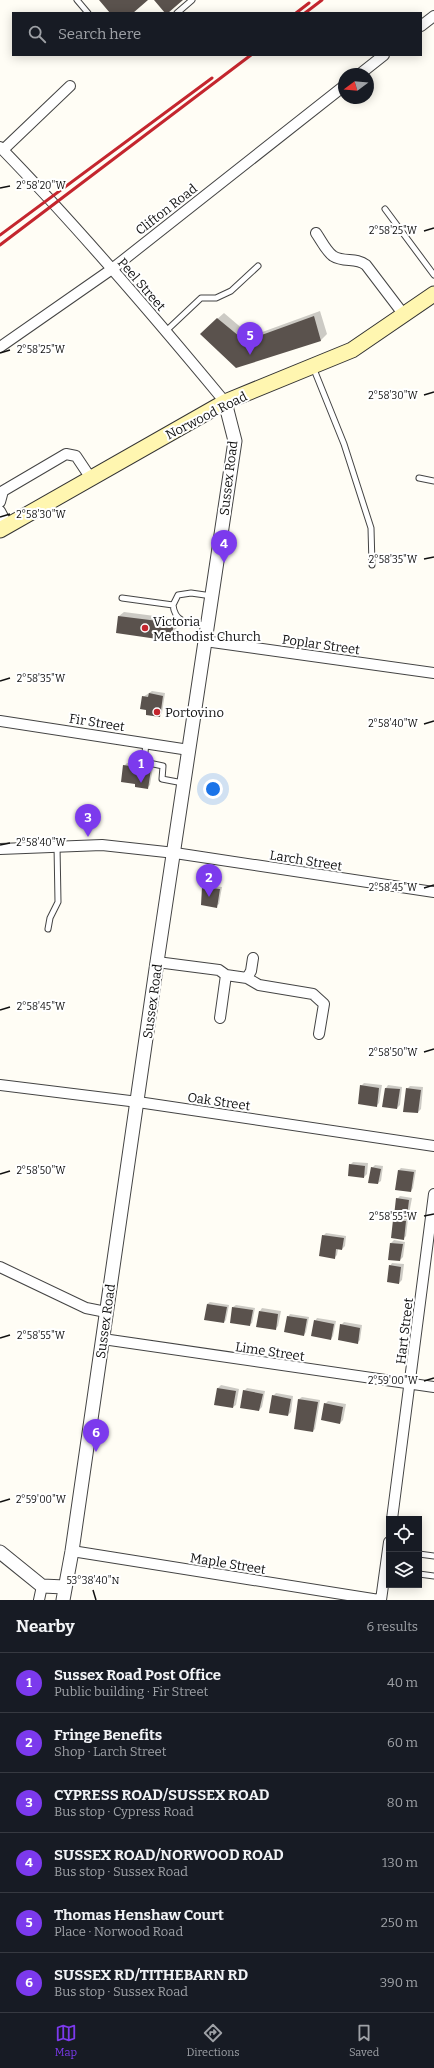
<!DOCTYPE html>
<meta charset="utf-8">
<style>
body{margin:0;font-family:Bitter,serif;background:#20242c;color:#f1f3f6}
.controls{position:absolute;right:12px;bottom:12px;display:grid;overflow:hidden;border-radius:0px;box-shadow:0 2px 10px #0003}
.controls button{width:36px;height:36px;display:grid;place-items:center;padding:0;border:0;border-bottom:1px solid #363941;background:#171b24;color:#f1f3f6;font:20px sans-serif}
.compass{position:absolute;left:338px;top:68px;width:36px;height:36px;border-radius:50%;background:#171b24;box-shadow:0 2px 10px #0003;rotate:254deg}
.you{position:absolute;left:213px;top:789px;width:14px;height:14px;margin:-10px;border:3px solid #fff;border-radius:50%;background:#1a73e8;box-shadow:0 0 0 6px #1a73e833}
.badge{display:grid;place-items:center;width:26px;height:26px;border-radius:50%;background:#7c3aed;color:#fff;font-size:13px;font-weight:700}
.pin{position:absolute;translate:-50% -33px;filter:drop-shadow(0 1px 2px #0008)}
.pin::after{content:'';position:absolute;top:21px;width:14px;height:12px;background:inherit;clip-path:polygon(0 0,100% 0,50% 100%)}
.list{margin:0;padding:0;list-style:none}
h2{display:flex;justify-content:space-between;align-items:center;height:52px;margin:0;padding:0 16px;font-size:17px}
h2 small{font-size:13px;font-weight:400;color:#9ea1a6}
.list li{display:grid;grid-template-columns:26px 1fr auto;gap:12px;align-items:center;box-sizing:border-box;height:60px;padding:0 16px;border-top:1px solid #363941}
.list b{display:block;font-size:15px;white-space:nowrap}
.list p{margin:0;font-size:13px;white-space:nowrap;color:#9ea1a6}
.list em{font-size:13px;font-style:normal;color:#9ea1a6}
.icon{flex:none;width:22px;height:22px;fill:none;stroke:currentColor;stroke-width:2;stroke-linecap:round;stroke-linejoin:round}
.map{position:relative;flex:none;width:434px;height:1600px;overflow:hidden}
.search{position:absolute;background:#171b24;box-shadow:0 2px 10px #0003;left:12px;right:12px;top:12px;height:44px;display:flex;align-items:center;gap:10px;box-sizing:border-box;padding:0 14px;border-radius:0px;color:#9ea1a6;font-size:15px}
.sheet{height:412px;background:#171b24}
nav{display:flex;justify-content:space-around;align-items:center;box-sizing:border-box;height:56px;border-top:1px solid #363941;background:#171b24;font-size:11px;color:#9ea1a6}
nav a{display:grid;justify-items:center;gap:2px}
nav .on{color:#7c3aed}
.map>svg:first-child{display:block}
</style>
<div class="map">
<svg width="434" height="1600" viewBox="0 0 434 1600">
<rect width="100%" height="100%" fill="#fffdf5"/>
<path fill="#0003" d="M320 311 327 334 321 340 236 367 207 328 224 313 251 336Z
M124 612 178 619 175 636 170 640 117 632 119 616Z
M152 691 165 693 162 713 159 716 148 709 143 697Z
M127 763 153 767 150 785 147 788 136 783 124 766Z
M206 885 222 887 219 904 216 906 203 887Z
M364 1083 382 1085 379 1103 376 1106 361 1086Z
M388 1085 402 1087 400 1105 397 1108 386 1088Z
M410 1086 423 1087 421 1109 418 1112 404 1111 407 1089Z
M353 1162 368 1163 367 1174 364 1177 350 1165Z
M375 1165 383 1166 381 1181 378 1183 372 1168Z
M401 1168 416 1170 413 1188 411 1191 399 1170Z
M400 1196 412 1198 409 1214 407 1216 397 1199Z
M397 1218 408 1219 406 1236 403 1239 394 1220Z
M326 1233 346 1236 345 1246 342 1249H338L337 1255 335 1257 323 1236Z
M394 1240 405 1242 403 1257 400 1260 391 1243Z
M392 1263 404 1264 402 1280 399 1283 390 1266Z
M210 1302 229 1305 226 1320 224 1322 207 1304Z
M236 1305 255 1308 252 1323 249 1325 233 1307Z
M262 1308 281 1311 278 1326 275 1329 260 1311Z
M290 1314 309 1317 306 1332 304 1335 288 1317Z
M317 1318 336 1321 333 1336 331 1339 315 1321Z
M344 1322 362 1325 360 1340 357 1343 341 1325Z
M221 1385 239 1389 236 1405 233 1407 215 1404 218 1388Z
M247 1388 265 1391 262 1407 259 1410 244 1391Z
M276 1393 293 1396 291 1412 288 1415 273 1396Z
M302 1397 320 1400 315 1429 313 1431 299 1399Z
M328 1401 346 1404 343 1420 340 1423 325 1404Z"/>
<path fill="#5a524d" d="M99 0H148L133 13H110Z
M154 0H183L168 13H165Z
M314 316 321 341 236 368 200 334 217 318 245 341Z
M118 616 174 623 171 641 116 633Z
M149 693 163 696 160 717 146 715V710L140 709 142 696 148 697Z
M123 765 151 769 148 789 135 787V784L121 782Z
M202 887 220 889 217 908 201 905Z
M360 1085 379 1088 377 1107 358 1104Z
M385 1088 400 1089 397 1109 382 1107Z
M406 1088 421 1090 418 1113 403 1112Z
M349 1164 365 1166 364 1178 348 1176Z
M371 1167 381 1169 378 1184 368 1183Z
M398 1170 414 1172 411 1192 395 1190Z
M396 1198 409 1200 407 1217 394 1216Z
M393 1220 406 1221 404 1240 391 1238Z
M322 1235 344 1238 342 1250 336 1249 335 1259 319 1256Z
M390 1243 403 1244 400 1261 388 1260Z
M389 1265 401 1267 399 1284 387 1282Z
M207 1304 227 1307 224 1323 204 1320Z
M232 1307 253 1310 250 1326 230 1323Z
M259 1311 278 1314 276 1330 256 1327Z
M287 1316 307 1319 304 1336 284 1332Z
M314 1320 334 1324 331 1340 311 1336Z
M340 1324 360 1328 358 1344 338 1340Z
M217 1388 236 1391 233 1408 214 1405Z
M243 1390 263 1394 259 1411 240 1408Z
M272 1395 291 1399 288 1416 269 1413Z
M298 1399 318 1402 313 1432 294 1429Z
M324 1403 343 1407 340 1424 321 1420Z"/>
<g fill="none" stroke-linecap="round" stroke-linejoin="round">
<g stroke="#444" stroke-width="7">
<path id="service" d="M77 0 88 13
M177 13 192 0
M385 209 434 275
M166 331 201 298H216L231 291 258 266
M313 367 344 444 371 528 372 565
M419 478 434 481
M122 598 173 605
M206 625C190 623 175 624 173 605L178 595 191 593 212 596
M146 743 144 762 163 766 162 779 183 783
M48 929 50 918 58 902 57 846
M419 1554 434 1556
M419 1574 434 1576"/>
</g>
<g stroke="#444" stroke-width="12">
<path id="minor" d="M421 26 434 16
M360 74 384 55
M0 147C79 228 153 315 225 402
M3 150 70 86
M316 233C321 240 326 251 333 256 344 263 356 257 366 265L404 315
M0 347 112 269 344 86
M0 502 3 491 66 454 76 456 90 477
M0 511 8 526
M205 641 434 673
M0 721 189 750
M0 849 102 845 175 853 434 892
M157 962 219 970 226 975 247 978 259 985 313 994 324 1004 319 1034
M247 978 251 971 253 958
M220 1018 226 975
M0 1085 138 1102 434 1146
M0 1267 86 1308 106 1312
M103 1339 434 1387
M392 1519 434 1194
M72 1551 379 1600
M39 1600 42 1586
M381 1600 389 1542"/>
</g>
<g stroke="#444" stroke-width="15">
<path id="tertiary" d="M0 1552 42 1586 65 1587
M63 1600 72 1551 157 962 235 441 225 402"/>
</g>
<g stroke="#333" stroke-width="17">
<path id="secondary" d="M0 530 225 402 352 350 434 294"/>
</g>
<use href="#service" stroke="#fff" stroke-width="5"/>
<use href="#minor" stroke="#fff" stroke-width="10"/>
<use href="#tertiary" stroke="#fff" stroke-width="13"/>
<use href="#secondary" stroke="#fff6b0" stroke-width="15"/>
<path stroke="#c4262e" stroke-width="3" d="M296 13 309 3
M305 13 322 0
M0 235 212 78
M0 245 251 55"/>
</g>
<path fill="none" stroke="#111" stroke-width="1.5" d="M0 188 10 186M424 231 434 228M0 353 10 350M424 395 434 392M0 517 10 514M424 559 434 557M0 681 10 678M424 724 434 721M0 845 10 843M424 888 434 885M0 1010 10 1007M424 1052 434 1049M0 1174 10 1171M424 1216 434 1214M0 1338 10 1335M424 1381 434 1378M0 1502 10 1499M93 1590 96 1600"/>
<g fill="#c4262e" stroke="#fff" stroke-width="1.5">
<circle cx="145" cy="628" r="4"/>
<circle cx="157" cy="712" r="4"/>
</g>
<g text-anchor="middle" stroke-width="4" stroke-linejoin="round" paint-order="stroke">
<g font-size="13" fill="#111" stroke="#fff">
<text transform="translate(166 209) rotate(-38)" y="5">Clifton Road</text>
<text transform="translate(142 284) rotate(49)" y="5">Peel Street</text>
<text transform="translate(206 415) rotate(-27)" y="5">Norwood Road</text>
<text transform="translate(228 478) rotate(-83)" y="5">Sussex Road</text>
<text transform="translate(321 644) rotate(8)" y="5">Poplar Street</text>
<text transform="translate(97 722) rotate(9)" y="5">Fir Street</text>
<text transform="translate(306 860) rotate(9)" y="5">Larch Street</text>
<text transform="translate(152 1001) rotate(-82)" y="5">Sussex Road</text>
<text transform="translate(219 1101) rotate(8)" y="5">Oak Street</text>
<text transform="translate(105 1321) rotate(-82)" y="5">Sussex Road</text>
<text transform="translate(404 1331) rotate(-83)" y="5">Hart Street</text>
<text transform="translate(270 1351) rotate(8)" y="5">Lime Street</text>
<text transform="translate(228 1563) rotate(9)" y="5">Maple Street</text>
</g>
<g font-size="13" fill="#111" stroke="#fff" text-anchor="start">
<text x="153" y="626">Victoria<tspan x="153" dy="15">Methodist Church</tspan></text>
<text x="165" y="717">Portovino</text>
</g>
</g>
<g font-size="10" text-anchor="middle" fill="#111" stroke="#fff" stroke-width="4" stroke-linejoin="round" paint-order="stroke">
<text x="41" y="189">2°58'20"W</text>
<text x="393" y="234">2°58'25"W</text>
<text x="41" y="353">2°58'25"W</text>
<text x="393" y="399">2°58'30"W</text>
<text x="41" y="518">2°58'30"W</text>
<text x="393" y="563">2°58'35"W</text>
<text x="41" y="682">2°58'35"W</text>
<text x="393" y="727">2°58'40"W</text>
<text x="41" y="846">2°58'40"W</text>
<text x="393" y="891">2°58'45"W</text>
<text x="41" y="1010">2°58'45"W</text>
<text x="393" y="1056">2°58'50"W</text>
<text x="41" y="1174">2°58'50"W</text>
<text x="393" y="1220">2°58'55"W</text>
<text x="41" y="1339">2°58'55"W</text>
<text x="393" y="1384">2°59'00"W</text>
<text x="41" y="1503">2°59'00"W</text>
<text x="93" y="1584">53°38'40"N</text>
</g>
</svg>
<div class="controls">
<button><svg class="icon" aria-label="locate" viewBox="0 0 24 24"><circle cx="12" cy="12" r="6"/><path d="M12 2v4M12 18v4M2 12h4M18 12h4"/></svg></button>
<button><svg class="icon" aria-label="layers" viewBox="0 0 24 24"><path d="M12 4l9 5-9 5-9-5zM3 14l9 5 9-5"/></svg></button>
</div>
<svg class="compass" viewBox="-18 -18 36 36"><path d="M0-13l5 13h-10z" fill="#e53935"/><path d="M0 13l5-13h-10z" fill="#9ea1a6"/></svg>
<div class="you"></div>
<div class="pin badge" style="left:141px;top:783px">1</div>
<div class="pin badge" style="left:209px;top:897px">2</div>
<div class="pin badge" style="left:88px;top:837px">3</div>
<div class="pin badge" style="left:224px;top:563px">4</div>
<div class="pin badge" style="left:250px;top:355px">5</div>
<div class="pin badge" style="left:96px;top:1452px">6</div>
<div class="search"><svg class="icon" aria-label="search" viewBox="0 0 24 24"><circle cx="10" cy="10" r="6"/><path d="M15 15l6 6"/></svg>Search here</div>
</div>
<section class="sheet">
<h2>Nearby<small>6 results</small></h2>
<ul class="list">
<li><span class="badge">1</span><div><b>Sussex Road Post Office</b><p>Public building · Fir Street</p></div><em>40 m</em></li>
<li><span class="badge">2</span><div><b>Fringe Benefits</b><p>Shop · Larch Street</p></div><em>60 m</em></li>
<li><span class="badge">3</span><div><b>CYPRESS ROAD/SUSSEX ROAD</b><p>Bus stop · Cypress Road</p></div><em>80 m</em></li>
<li><span class="badge">4</span><div><b>SUSSEX ROAD/NORWOOD ROAD</b><p>Bus stop · Sussex Road</p></div><em>130 m</em></li>
<li><span class="badge">5</span><div><b>Thomas Henshaw Court</b><p>Place · Norwood Road</p></div><em>250 m</em></li>
<li><span class="badge">6</span><div><b>SUSSEX RD/TITHEBARN RD</b><p>Bus stop · Sussex Road</p></div><em>390 m</em></li>
</ul>
</section>
<nav>
<a class="on"><svg class="icon" aria-label="map" viewBox="0 0 24 24"><path d="M3 6l6-2 6 2 6-2v14l-6 2-6-2-6 2zM9 4v14M15 6v14"/></svg>Map</a>
<a><svg class="icon" aria-label="directions" viewBox="0 0 24 24"><path d="M12 3l9 9-9 9-9-9zM9 14v-3h6M13 9l2 2-2 2"/></svg>Directions</a>
<a><svg class="icon" aria-label="saved" viewBox="0 0 24 24"><path d="M7 4h10v16l-5-4-5 4z"/></svg>Saved</a>
</nav>
